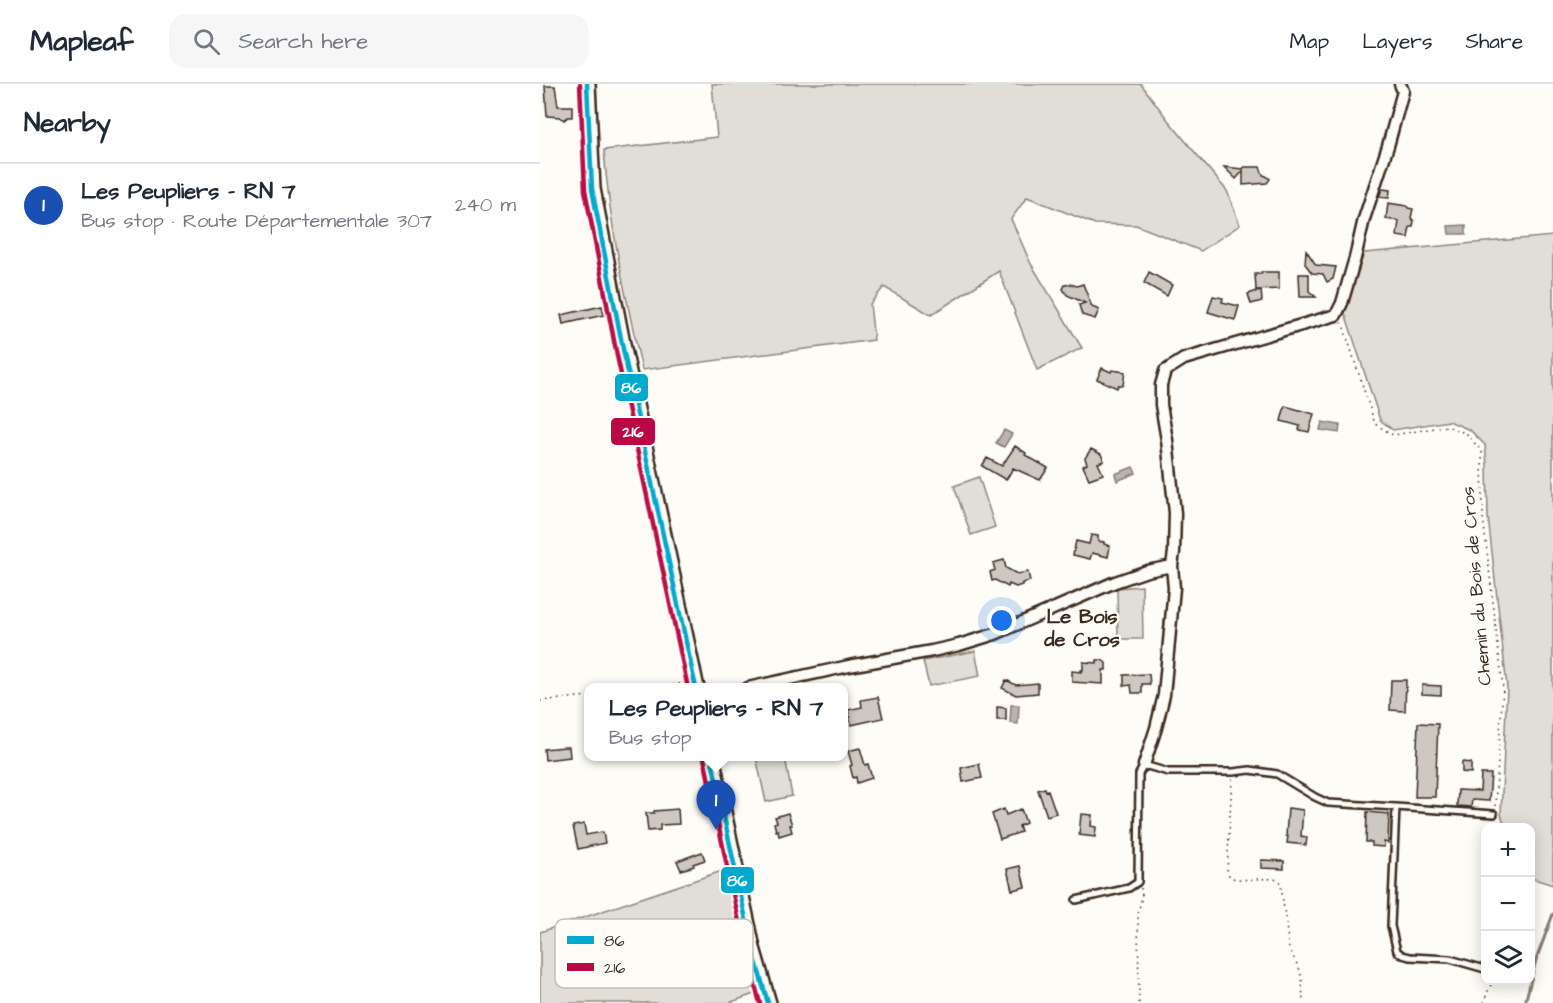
<!DOCTYPE html>
<meta charset="utf-8">
<style>
body{margin:0;font-family:"Architects Daughter",sans-serif;background:#f6f6f7;color:#1f2937}
.controls{position:absolute;right:18px;bottom:18px;display:grid;overflow:hidden;border-radius:12px;box-shadow:0 3px 15px #0003}
.controls button{width:54px;height:54px;display:grid;place-items:center;padding:0;border:0;border-bottom:2px solid #e0e1e3;background:#fff;color:#1f2937;font:30px sans-serif}
.you{position:absolute;left:462px;top:537px;width:21px;height:21px;margin:-15px;border:4px solid #fff;border-radius:50%;background:#1a73e8;box-shadow:0 0 0 9px #1a73e833}
.badge{display:grid;place-items:center;width:39px;height:39px;border-radius:50%;background:#0b8043;color:#fff;font-size:20px;font-weight:700}
.pin{position:absolute;translate:-50% -50px;filter:drop-shadow(0 2px 3px #0008)}
.pin::after{content:'';position:absolute;top:32px;width:21px;height:18px;background:inherit;clip-path:polygon(0 0,100% 0,50% 100%)}
.popup{position:absolute;left:44px;top:599px;width:264px;height:78px;box-sizing:border-box;display:grid;place-content:center;border-radius:12px;background:#fff;filter:drop-shadow(0 2px 4px #0005);font-size:20px;white-space:nowrap;color:#747a83}
.popup b{font-size:22px;color:#1f2937}
.popup::after{content:'';position:absolute;left:50%;top:100%;margin-left:-12px;border:12px solid transparent;border-top-color:#fff}
.list{margin:0;padding:0;list-style:none}
h2{display:flex;justify-content:space-between;align-items:center;height:78px;margin:0;padding:0 24px;font-size:26px}
h2 small{font-size:20px;font-weight:400;color:#747a83}
.list li{display:grid;grid-template-columns:39px 1fr auto;gap:18px;align-items:center;box-sizing:border-box;height:84px;padding:0 24px;border-top:2px solid #e0e1e3}
.list b{display:block;font-size:22px;white-space:nowrap}
.list p{margin:0;font-size:20px;white-space:nowrap;color:#747a83}
.list em{font-size:20px;font-style:normal;color:#747a83}
.icon{flex:none;width:33px;height:33px;fill:none;stroke:currentColor;stroke-width:2;stroke-linecap:round;stroke-linejoin:round}
.map{position:relative;flex:none;width:1013px;height:919px;overflow:hidden}
header{display:flex;align-items:center;gap:36px;box-sizing:border-box;height:84px;padding:0 30px;background:#fff;border-bottom:2px solid #e0e1e3}
header strong{font-size:28px}
nav{display:flex;gap:33px;margin-inline-start:auto;font-size:21px}
.search{width:420px;height:54px;background:#f6f6f7;display:flex;align-items:center;gap:15px;box-sizing:border-box;padding:0 21px;border-radius:18px;color:#747a83;font-size:22px}
main{display:flex}
aside{flex:1;background:#fff}
.map>svg:first-child{display:block}
</style>
<header>
<strong>Mapleaf</strong>
<div class="search"><svg class="icon" aria-label="search" viewBox="0 0 24 24"><circle cx="10" cy="10" r="6"/><path d="M15 15l6 6"/></svg>Search here</div>
<nav><a>Map</a><a>Layers</a><a>Share</a></nav>
</header>
<main>
<aside>
<h2>Nearby<small></small></h2>
<ul class="list">
<li><span class="badge" style="background:#1a4fb4">1</span><div><b>Les Peupliers - RN 7</b><p>Bus stop · Route Départementale 307</p></div><em>240 m</em></li>
</ul>
</aside>
<div class="map">
<svg width="1013" height="919" viewBox="0 0 1013 919">
<rect width="100%" height="100%" fill="#fdfcf7"/>
<filter id="ink" filterUnits="userSpaceOnUse"><feTurbulence type="fractalNoise" baseFrequency=".0167" numOctaves="2"/><feDisplacementMap in="SourceGraphic" scale="12" xChannelSelector="R" yChannelSelector="G"/><feConvolveMatrix kernelMatrix="1 2 1 2 8 2 1 2 1" color-interpolation-filters="sRGB"/></filter>
<g filter="url(#ink)">
<path fill="#e1ded7" stroke="#8e847a" stroke-width="1.5" d="M172 0H601L628 36 687 107 700 141 661 167 596 141 555 140 487 113 471 135 491 180 542 264 497 286 459 187 391 231 344 203 330 220 334 256 102 286C86 214 69 140 64 66L177 53Z
M1013 152V801L991 794 990 744 965 743 961 730 967 603 948 433 947 380 945 361 930 346 909 337 853 346 840 336 805 229 824 169Z
M439 393 455 443 431 451 414 402Z
M602 502 603 555H578L577 504Z
M435 567 440 592 389 602 383 577Z
M216 673H245L252 712 226 718Z
M185 786 214 910 189 919H0V848Z"/>
<path fill="#bbb4ad" stroke="#887d74" stroke-width="1.5" d="M926 141V150H909L908 142Z
M782 338 800 341 799 349 780 346Z
M464 346 472 350 464 363 456 359Z
M593 383 596 389 577 397 575 390Z
M471 621H479L478 640 470 639Z"/>
<g fill="none" stroke-linecap="round" stroke-linejoin="round">
<path stroke="#887d74" stroke-width="3" d="M985 919 996 876 1013 830"/>
</g>
<path fill="#cdc8c2" stroke="#3b2a1e" stroke-width="1.5" d="M5 2H15L18 22H32V33H28L24 36 20 33 7 32Z
M684 83 703 85 704 83H720L723 91 726 92 730 95 727 99 703 101V87L696 95Z
M842 105 850 106 849 114 839 113Z
M848 119 867 122 868 124 873 125 871 134 874 137 873 143H870L868 154 857 152 859 137 846 135Z
M766 166 776 181 796 183 793 195 787 198 783 190 772 189 765 180Z
M609 188 632 201 627 212 604 199Z
M721 188H739V205L716 206 715 190H721Z
M759 190H769V207L776 213H760Z
M530 200 537 202 543 200 552 223 559 226 555 235 542 231 539 221 545 219 527 211 523 205 525 201Z
M721 206 722 217 711 220 708 210Z
M673 212 683 214 682 218 699 222 695 236 668 228Z
M62 222 64 231 23 240 21 231Z
M562 284 571 288 572 286 585 288 583 301H578L577 304 557 295Z
M745 322 774 330 769 348 759 346 760 342 741 337Z
M475 362 486 369 485 371 508 384 500 396 473 384 466 396 442 382 447 374 462 382Z
M551 365 561 370 564 377 558 379 563 390 549 395 543 382 547 380 545 374Z
M551 451 558 452V457L564 458V460L570 462 568 473 552 469 550 475 533 471 536 457 549 460Z
M464 476 466 484 477 490 488 488 490 497 482 499V501L476 503 469 500 468 503 455 496 452 497 450 488 455 486 453 479Z
M557 576H562L566 579V586H563V600L532 598V587L541 588V586H543V578L557 579Z
M609 590 610 600H602V609H592L591 601 584 602V591Z
M466 596 476 601 498 599V609L476 611 462 604Z
M851 596H866L865 627 850 626Z
M882 601 901 602V611L882 610Z
M338 613 343 634 311 641 308 626 322 623 321 616Z
M457 623 466 624V636H457Z
M878 639 898 640 895 713H875Z
M25 663H29L30 673 5 676 4 665Z
M320 664 325 681 328 680 332 694 317 699 316 693 313 694 310 682 312 681 308 667Z
M922 678 931 679V689L922 688Z
M439 680 442 694 423 698 421 684Z
M941 690H951L949 717 932 716 931 723 917 722 918 706 940 707Z
M505 704 506 707 508 706 516 729 507 732 498 706Z
M748 724 763 726 761 752 767 753 766 761 747 759 748 752H746Z
M138 725 139 740 120 741V746L108 747 106 729H114V727Z
M464 725 466 731 481 725 486 739 479 742 481 748 460 755 452 730Z
M827 728 849 730 848 759 844 758V763L832 762V758H826Z
M248 729 252 741H250L252 748 239 752 238 746 236 747 234 739 237 738 235 733Z
M541 730 552 731 551 742 556 743 555 753 539 751Z
M44 740 46 751 63 748 65 759 38 765 33 742Z
M162 768 165 776 153 780 154 782 141 786 137 777Z
M721 776 744 777V785L721 784Z
M480 782 485 803 472 806 467 785Z"/>
<g fill="none" stroke-linecap="round" stroke-linejoin="round">
<g stroke="#3b2a1e" stroke-width="10">
<path id="lane" d="M856 723 851 842 857 867 862 871 870 873 910 875 945 885
M536 816 589 804 598 798 599 690 604 681 628 688H693L710 686 737 690 775 713 788 719 856 723 954 730"/>
</g>
<g stroke="#3b2a1e" stroke-width="15">
<path id="street" d="M208 604 309 582 392 567 419 561 455 550 575 498 607 487 632 482
M604 681 616 644 624 611 634 504 632 482 634 468 635 429 627 356 621 321V301L625 287 644 275 796 231 802 219 815 174 824 135 848 62 863 7 860 0"/>
</g>
<g stroke="#3b2a1e" stroke-width="20">
<path id="primary" d="M47 0 52 105 83 265 156 604
M171 672 212 864 228 919"/>
</g>
<path stroke="#3b2a1e" stroke-width="1.5" stroke-dasharray="1.5 4.5" stroke-linecap="butt" d="M802 238 835 340 853 351 907 342 927 350 942 368 943 433 963 604 955 722
M121 604 143 599
M0 617 48 612
M692 695 687 788 690 793C704 799 722 792 739 796L741 801 749 865 760 886 762 896 763 919
M599 919 598 830 602 812 601 804
M944 919 949 904 954 896"/>
<use href="#lane" stroke="#fdfcf7" stroke-width="5"/>
<use href="#street" stroke="#fdfcf7" stroke-width="10"/>
<use href="#primary" stroke="#fdfcf7" stroke-width="15"/>
<g stroke="#fdfcf7" stroke-width="9">
<path id="bus-1" d="M47 0 52 105 83 265 156 604
M171 672 212 864 228 919"/>
</g>
<g stroke="#fdfcf7" stroke-width="9">
<path id="bus-2" d="M40 0 45 106 76 267 148 604
M164 674 205 866 220 919"/>
</g>
<use href="#bus-1" stroke="#00a9ce" stroke-width="4.5"/>
<use href="#bus-2" stroke="#b90845" stroke-width="4.5"/>
</g>
</g>
<g text-anchor="middle" stroke-width="4.5" stroke-linejoin="round" paint-order="stroke">
<g font-size="18" fill="#3b2a1e" stroke="#fdfcf7">
<text transform="translate(936 502) rotate(-95)" y="6">Chemin du Bois de Cros</text>
</g>
<g font-size="20" font-weight="bold" fill="#3b2a1e" stroke="#fdfcf7">
<text x="542" y="539">Le Bois<tspan x="542" dy="23">de Cros</tspan></text>
</g>
</g>
<rect x="15" y="835" width="198" height="69" rx="9" fill="#fdfcf7" stroke="#c3bdb6" stroke-width="1.5"/>
<rect x="27" y="852" width="27" height="8" fill="#00a9ce"/>
<rect x="27" y="879" width="27" height="8" fill="#b90845"/>
<g font-size="16" fill="#3b2a1e">
<text x="64" y="862">86</text>
<text x="64" y="889">216</text>
</g>
<g stroke="#fdfcf7" stroke-width="2">
<rect x="74" y="289" width="35" height="29" rx="6" fill="#00a9ce"/>
<rect x="70" y="333" width="46" height="29" rx="6" fill="#b90845"/>
<rect x="180" y="782" width="35" height="28" rx="6" fill="#00a9ce"/>
</g>
<g font-size="16" text-anchor="middle" font-weight="bold" fill="#fff">
<text x="91" y="309">86</text>
<text x="93" y="353">216</text>
<text x="197" y="802">86</text>
</g>
</svg>
<div class="controls">
<button>+</button>
<button>−</button>
<button><svg class="icon" aria-label="layers" viewBox="0 0 24 24"><path d="M12 4l9 5-9 5-9-5zM3 14l9 5 9-5"/></svg></button>
</div>
<div class="you"></div>
<div class="pin badge" style="left:176px;top:746px;background:#1a4fb4">1</div>
<div class="popup"><b>Les Peupliers - RN 7</b>Bus stop</div>
</div>
</main>
